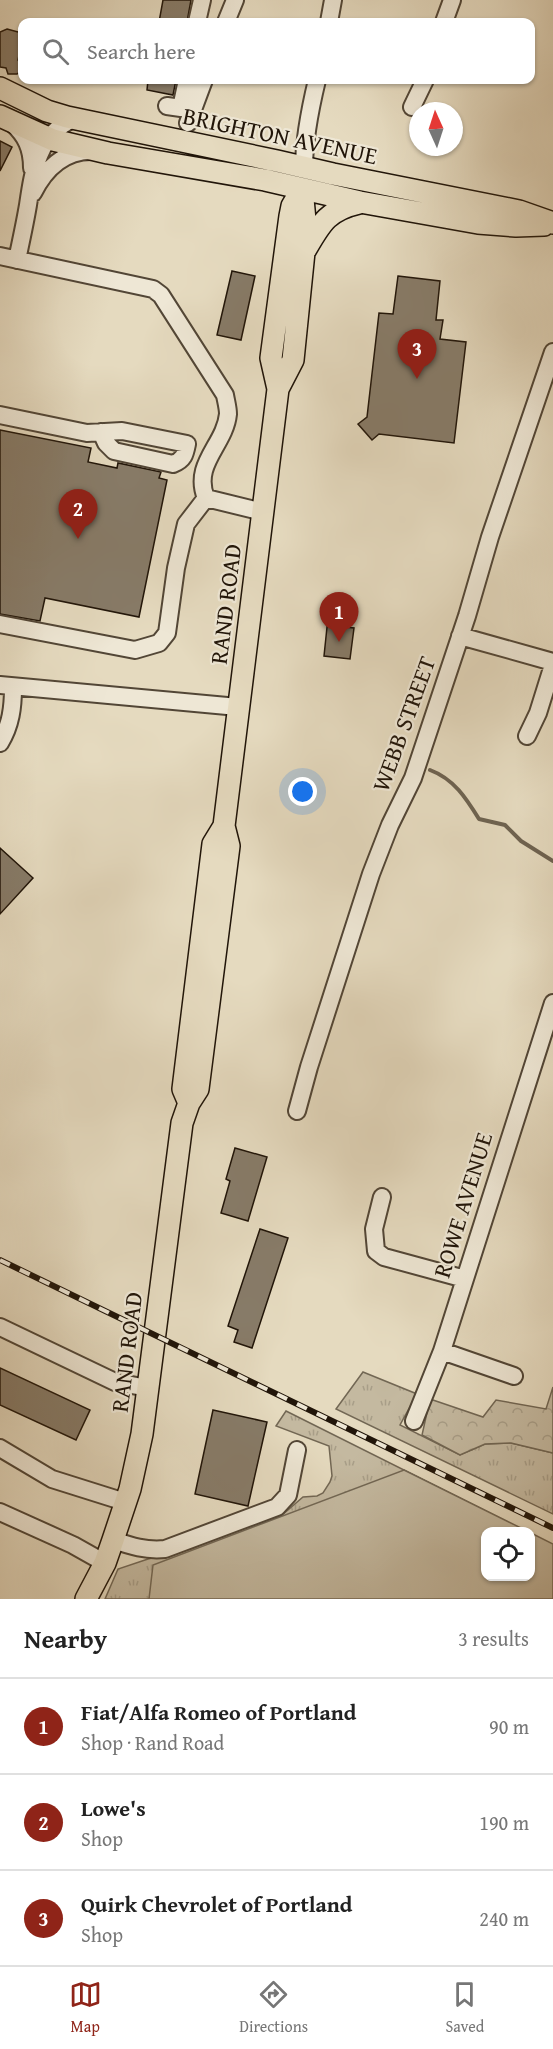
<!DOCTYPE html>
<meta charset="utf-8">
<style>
body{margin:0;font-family:"Gentium Book Plus",serif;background:#f2f2f2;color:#222}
.controls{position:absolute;right:18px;bottom:18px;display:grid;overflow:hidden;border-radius:12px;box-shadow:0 2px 4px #0004}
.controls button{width:54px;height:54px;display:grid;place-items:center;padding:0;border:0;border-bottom:2px solid #e0e0e0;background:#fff;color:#222;font:30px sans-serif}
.compass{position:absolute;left:409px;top:102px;width:54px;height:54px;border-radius:50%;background:#fff;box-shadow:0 2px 4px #0004;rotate:357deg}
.you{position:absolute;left:303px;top:792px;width:21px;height:21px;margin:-15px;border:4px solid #fff;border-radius:50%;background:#1a73e8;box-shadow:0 0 0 9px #1a73e833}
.badge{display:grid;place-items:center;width:39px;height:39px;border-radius:50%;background:#8f2418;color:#fff;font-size:20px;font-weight:700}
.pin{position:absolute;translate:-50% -50px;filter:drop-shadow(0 2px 3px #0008)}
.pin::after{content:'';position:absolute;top:32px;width:21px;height:18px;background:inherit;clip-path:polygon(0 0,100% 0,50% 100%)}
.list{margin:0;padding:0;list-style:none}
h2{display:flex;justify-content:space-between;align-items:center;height:78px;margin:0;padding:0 24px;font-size:26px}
h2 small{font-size:20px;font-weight:400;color:#767676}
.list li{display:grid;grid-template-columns:39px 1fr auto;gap:18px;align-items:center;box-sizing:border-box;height:96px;padding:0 24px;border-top:2px solid #e0e0e0}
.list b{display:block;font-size:22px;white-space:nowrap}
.list p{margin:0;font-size:20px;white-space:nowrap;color:#767676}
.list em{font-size:20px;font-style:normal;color:#767676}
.icon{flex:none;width:33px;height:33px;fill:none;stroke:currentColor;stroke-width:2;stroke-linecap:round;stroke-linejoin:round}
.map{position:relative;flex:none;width:553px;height:1599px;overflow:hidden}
.search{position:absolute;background:#fff;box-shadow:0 2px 4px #0004;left:18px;right:18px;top:18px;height:66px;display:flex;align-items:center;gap:15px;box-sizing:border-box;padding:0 21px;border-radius:12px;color:#767676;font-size:22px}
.sheet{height:366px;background:#fff}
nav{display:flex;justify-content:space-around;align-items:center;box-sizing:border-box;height:84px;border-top:2px solid #e0e0e0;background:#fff;font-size:16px;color:#767676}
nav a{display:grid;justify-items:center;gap:3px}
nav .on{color:#8f2418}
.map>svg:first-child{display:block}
</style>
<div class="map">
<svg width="553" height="1599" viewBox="0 0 553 1599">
<defs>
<pattern id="grass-tufts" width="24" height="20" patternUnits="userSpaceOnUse" patternTransform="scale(1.5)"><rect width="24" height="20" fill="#c4b9a0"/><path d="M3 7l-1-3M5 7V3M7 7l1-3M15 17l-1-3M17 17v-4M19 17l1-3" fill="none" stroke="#a89e88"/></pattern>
<pattern id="forest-crowns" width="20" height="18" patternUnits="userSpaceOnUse" patternTransform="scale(1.5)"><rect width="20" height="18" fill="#c4b9a0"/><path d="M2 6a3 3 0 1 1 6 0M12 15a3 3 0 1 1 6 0" fill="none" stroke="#a89e88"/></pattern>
</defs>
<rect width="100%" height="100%" fill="#e5dabf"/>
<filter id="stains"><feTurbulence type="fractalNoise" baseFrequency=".00333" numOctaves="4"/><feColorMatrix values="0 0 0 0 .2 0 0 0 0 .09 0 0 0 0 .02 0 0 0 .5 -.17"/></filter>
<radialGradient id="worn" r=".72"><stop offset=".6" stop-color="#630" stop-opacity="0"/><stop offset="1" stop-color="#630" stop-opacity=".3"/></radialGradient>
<path fill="url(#grass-tufts)" stroke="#726754" stroke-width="1.5" d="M363 1372 417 1394 400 1425 460 1455 485 1444 511 1443 553 1453V1514L336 1409Z
M286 1411 506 1521 228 1599H105L118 1569 148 1559 191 1549 216 1538 262 1522 282 1515 303 1497 317 1496 323 1493 330 1482 332 1476 329 1446 276 1426Z"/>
<path fill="url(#forest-crowns)" stroke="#726754" stroke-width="1.5" d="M553 1387V1453L511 1443 485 1444 460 1455 422 1435 430 1399 483 1417 496 1400 546 1409Z"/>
<path fill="#c4b9a0" stroke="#726754" stroke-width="1.5" d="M404 1470 527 1531 486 1532V1576H530L531 1533 553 1544V1599H149L153 1565Z"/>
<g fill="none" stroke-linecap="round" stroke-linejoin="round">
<path stroke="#6e6351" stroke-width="4" d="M430 770C454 779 466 798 479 819L505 825 521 841 553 861"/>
</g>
<path fill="#877b68" stroke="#211509" stroke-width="1.5" d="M163 0H191L187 22H159Z
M7 29 22 33V42L18 60 21 64 22 70 17 74H8L6 68 0 67V32Z
M148 80H176L173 95 147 90Z
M0 141 12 147 0 171Z
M232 271 255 276 241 340 217 335Z
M398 276 440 281 436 320H443L440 339 466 342 454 443 379 434 372 440 358 424 367 417 379 313 393 314Z
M0 430 91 448 88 462 117 468 118 463 161 472 159 478 167 480 139 617 45 598 40 621 0 614Z
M329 608 348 610 346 627 354 628 350 659 324 656Z
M0 848 33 878 0 914Z
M235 1148 267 1157 248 1221 221 1213 230 1181 226 1179Z
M260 1229 288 1238 252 1348 234 1342 238 1330 228 1326Z
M0 1368 90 1410 76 1440 0 1405Z
M213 1410 267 1422 248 1506 195 1494Z"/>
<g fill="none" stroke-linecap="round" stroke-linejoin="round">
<g stroke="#524636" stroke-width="20">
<path id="minor" d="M197 22 202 0
M226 22 235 0
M329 22 333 0
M444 22 452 0
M167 106 181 108 187 80
M412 107 425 80
M12 123C26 136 32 148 32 168
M188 123 204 80
M304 168C304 138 310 109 317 80
M33 193C45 169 64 151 91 151
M0 256 153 289 161 295 225 395C226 401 228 408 228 414 225 445 192 464 206 498L186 524 176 568 167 633 159 643 135 650 0 624
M17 260C21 241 25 223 28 205 33 171 38 135 73 119
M0 415 87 433 122 431 187 444C185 454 184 460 173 464L114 451 106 443 101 432
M206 498 263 512
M460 636 553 662
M0 685 238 707
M527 736 538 713 553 665
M0 743C11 725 13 707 13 687
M297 1111 309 1067 371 874 390 825 413 778 467 616 490 537 553 352
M382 1197 374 1229 376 1251 384 1257 465 1279
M0 1327 115 1382 148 1388
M442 1351 514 1376
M414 1421 442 1351 553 1003
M0 1448 52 1479 125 1502
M0 1512 73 1545 105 1563
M113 1540C131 1546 146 1551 165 1549L277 1507 288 1495 297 1450"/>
</g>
<g stroke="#211509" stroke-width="24">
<path id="major" d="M0 88 47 111 67 117 277 161 333 174 519 211 553 223
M0 116 53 140 108 153 265 180 360 202 478 223 516 226 544 225
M306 249C321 223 328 210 359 203
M278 389 293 360 304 252 305 220 302 189
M189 1103 183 1089 213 844 224 826
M86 1599 105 1563 113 1540 130 1489 142 1434 182 1123 189 1103 198 1089 229 846 224 826 278 389 271 358 290 216 292 206 302 189"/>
</g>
<use href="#minor" stroke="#eee7d5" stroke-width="16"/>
<use href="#major" stroke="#e5dabf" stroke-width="21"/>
<g stroke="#211509" stroke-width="6">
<path id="rail" d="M0 1260 553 1528"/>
</g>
<use href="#rail" stroke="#eee7d5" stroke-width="4" stroke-dasharray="11" stroke-linecap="butt"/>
</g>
<g text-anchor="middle" stroke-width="4.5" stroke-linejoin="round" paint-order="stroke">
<g font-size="24" fill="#211509" stroke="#eee7d5">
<text transform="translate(280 136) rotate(12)" y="8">BRIGHTON AVENUE</text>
<text transform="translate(226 604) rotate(-83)" y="8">RAND ROAD</text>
<text transform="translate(404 724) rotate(-70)" y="8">WEBB STREET</text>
<text transform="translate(463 1205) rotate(-73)" y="8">ROWE AVENUE</text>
<text transform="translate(127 1352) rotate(-83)" y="8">RAND ROAD</text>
</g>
</g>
<rect width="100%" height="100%" filter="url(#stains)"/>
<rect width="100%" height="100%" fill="url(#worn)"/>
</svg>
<div class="controls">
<button><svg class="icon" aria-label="locate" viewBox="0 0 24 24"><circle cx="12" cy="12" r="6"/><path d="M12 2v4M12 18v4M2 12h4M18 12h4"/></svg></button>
</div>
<svg class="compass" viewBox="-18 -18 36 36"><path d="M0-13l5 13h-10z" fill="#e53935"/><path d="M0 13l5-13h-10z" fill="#767676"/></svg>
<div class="you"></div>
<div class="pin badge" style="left:339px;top:642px">1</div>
<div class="pin badge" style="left:78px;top:539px">2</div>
<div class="pin badge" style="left:417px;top:379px">3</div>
<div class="search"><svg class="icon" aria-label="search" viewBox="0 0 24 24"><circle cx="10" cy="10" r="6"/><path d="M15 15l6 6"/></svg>Search here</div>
</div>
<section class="sheet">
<h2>Nearby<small>3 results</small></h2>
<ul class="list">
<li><span class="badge">1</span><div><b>Fiat/Alfa Romeo of Portland</b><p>Shop · Rand Road</p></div><em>90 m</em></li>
<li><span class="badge">2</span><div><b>Lowe's</b><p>Shop</p></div><em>190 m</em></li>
<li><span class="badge">3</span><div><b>Quirk Chevrolet of Portland</b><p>Shop</p></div><em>240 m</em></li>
</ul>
</section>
<nav>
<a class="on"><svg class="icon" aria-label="map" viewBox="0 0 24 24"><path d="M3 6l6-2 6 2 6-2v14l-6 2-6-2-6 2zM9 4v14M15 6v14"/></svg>Map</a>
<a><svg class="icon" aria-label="directions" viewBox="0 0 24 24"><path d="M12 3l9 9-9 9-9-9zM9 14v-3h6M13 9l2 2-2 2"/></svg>Directions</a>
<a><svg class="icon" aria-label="saved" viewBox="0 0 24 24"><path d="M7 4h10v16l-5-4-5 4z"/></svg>Saved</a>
</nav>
